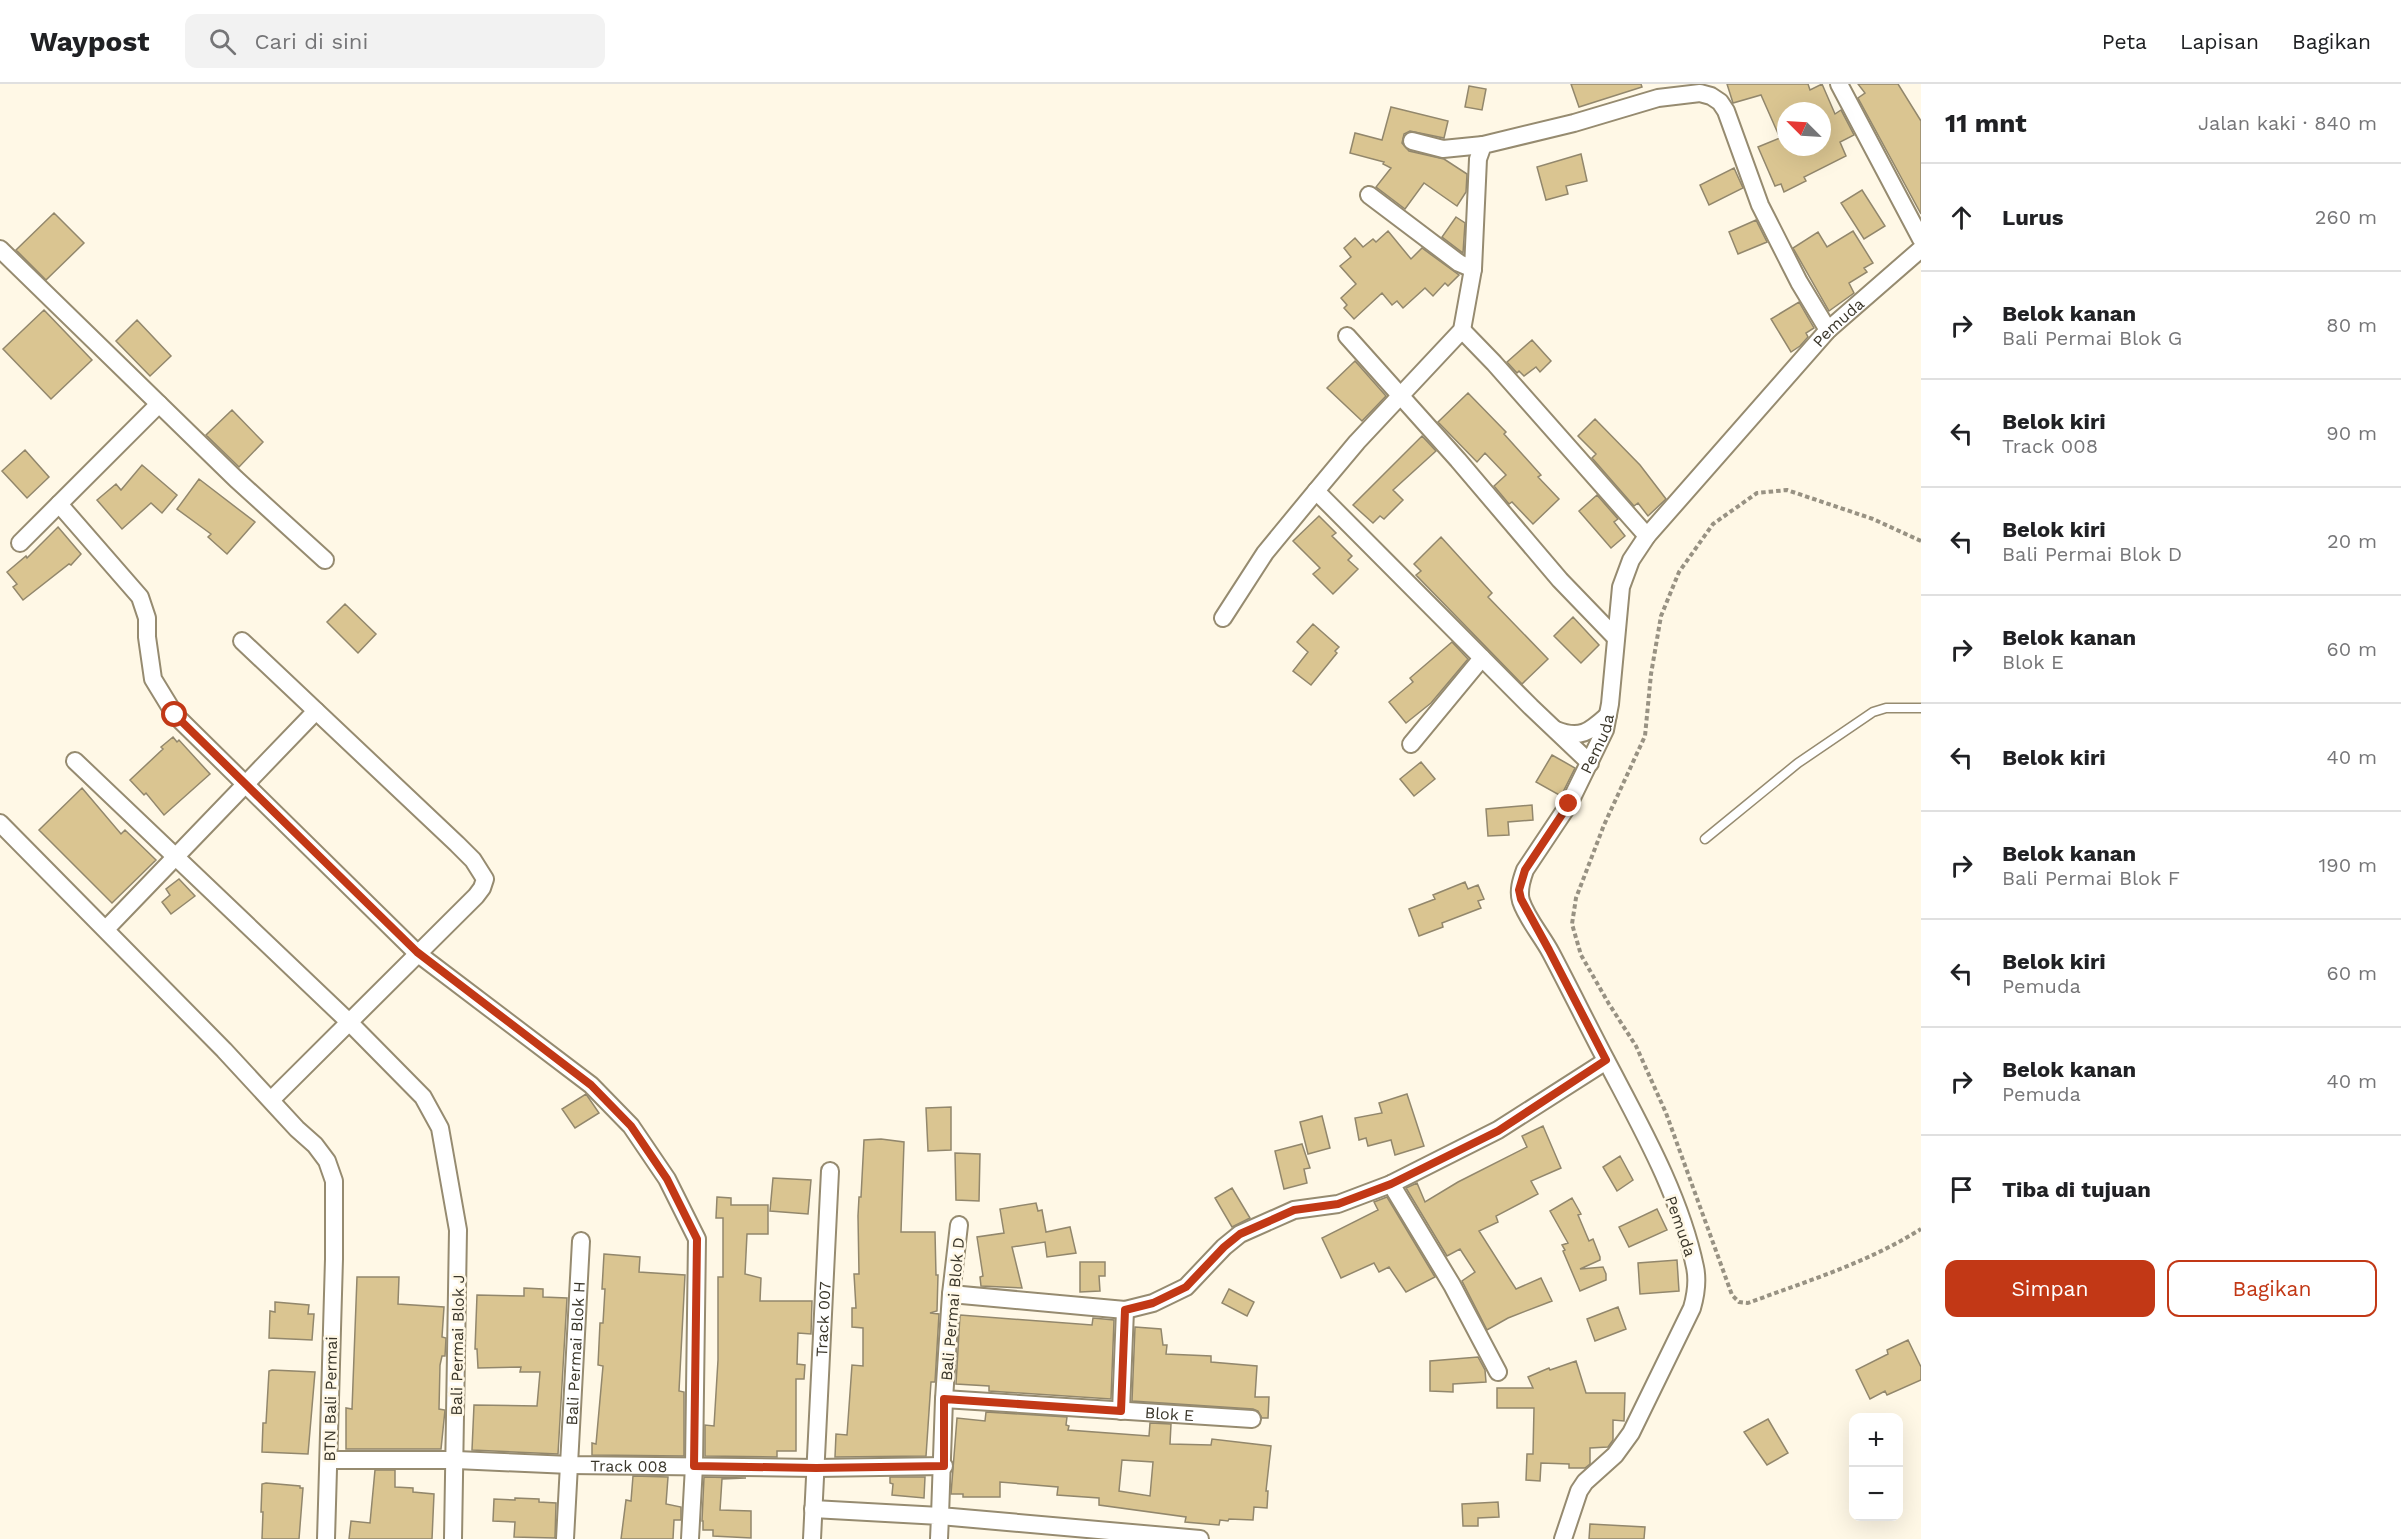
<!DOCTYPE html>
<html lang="id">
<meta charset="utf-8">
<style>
body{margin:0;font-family:"Work Sans",sans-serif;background:#f2f2f2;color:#202124}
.controls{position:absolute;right:18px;bottom:18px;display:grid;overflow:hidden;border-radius:12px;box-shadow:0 6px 24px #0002}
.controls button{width:54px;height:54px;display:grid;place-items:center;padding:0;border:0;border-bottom:2px solid #e0e0e0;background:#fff;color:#202124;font:30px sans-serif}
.compass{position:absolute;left:1777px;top:18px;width:54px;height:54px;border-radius:50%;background:#fff;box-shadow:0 6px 24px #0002;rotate:294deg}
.stop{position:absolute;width:18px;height:18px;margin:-14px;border:4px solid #c23816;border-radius:50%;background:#fff}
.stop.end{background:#c23816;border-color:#fff;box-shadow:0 2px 6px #0008}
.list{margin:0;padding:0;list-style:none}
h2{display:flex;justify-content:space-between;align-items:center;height:78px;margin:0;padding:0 24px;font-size:26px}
h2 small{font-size:20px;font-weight:400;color:#757577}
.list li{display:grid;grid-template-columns:39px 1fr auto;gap:18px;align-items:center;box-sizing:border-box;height:108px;padding:0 24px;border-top:2px solid #e0e0e0}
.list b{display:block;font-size:22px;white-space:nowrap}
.list p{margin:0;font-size:20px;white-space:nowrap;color:#757577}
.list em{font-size:20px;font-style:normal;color:#757577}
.actions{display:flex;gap:12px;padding:18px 24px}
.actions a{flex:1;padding:14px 0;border:2px solid #c23816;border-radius:12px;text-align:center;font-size:21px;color:#c23816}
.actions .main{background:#c23816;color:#fff}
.icon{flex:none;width:33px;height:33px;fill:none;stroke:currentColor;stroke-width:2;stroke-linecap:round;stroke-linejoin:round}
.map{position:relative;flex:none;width:1921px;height:1455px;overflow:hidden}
header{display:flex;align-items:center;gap:36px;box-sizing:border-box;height:84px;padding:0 30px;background:#fff;border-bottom:2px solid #e0e0e0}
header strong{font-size:28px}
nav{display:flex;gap:33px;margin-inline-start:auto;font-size:21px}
.search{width:420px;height:54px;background:#f2f2f2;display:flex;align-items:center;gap:15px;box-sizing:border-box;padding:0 21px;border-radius:12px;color:#757577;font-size:22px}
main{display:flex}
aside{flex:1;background:#fff}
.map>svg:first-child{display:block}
</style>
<header>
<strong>Waypost</strong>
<div class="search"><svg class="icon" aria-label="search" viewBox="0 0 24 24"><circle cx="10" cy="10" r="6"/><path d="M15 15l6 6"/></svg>Cari di sini</div>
<nav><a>Peta</a><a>Lapisan</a><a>Bagikan</a></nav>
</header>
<main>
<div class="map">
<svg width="1921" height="1455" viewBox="0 0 1921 1455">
<rect width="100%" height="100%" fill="#fff8e6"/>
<path fill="#dac591" stroke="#92876c" stroke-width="1.5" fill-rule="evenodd" d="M1571 0H1641L1642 3 1579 23Z
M1727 0H1808L1810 6 1822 0 1835 30 1841 26 1854 51 1840 58 1846 72 1804 93 1806 97 1784 108 1781 100 1775 102 1758 63 1780 54 1761 11 1733 19ZM1786 27H1822V63H1786Z
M1858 0H1898L1921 37V130L1858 14 1865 9Z
M1469 2 1486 5 1482 26 1465 23Z
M1391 23 1448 37 1444 54 1410 47 1404 50 1402 59 1409 67 1444 75 1467 90 1466 108 1457 122 1424 99 1405 125 1376 103 1391 84 1383 80 1384 78 1350 69 1355 49 1382 56Z
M1581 70 1587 97 1566 102 1568 110 1546 116 1537 83Z
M1734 84 1743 104 1709 121 1700 101Z
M1862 106 1885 142 1864 155 1841 119Z
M54 129 84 159 46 196 16 166Z
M1456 133 1465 139 1463 169 1442 153Z
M1756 136 1767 158 1738 170 1729 148Z
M1388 147 1411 175 1422 164 1459 191 1448 202 1445 199 1433 212 1425 204 1403 224 1397 217 1392 221 1382 209 1354 235 1344 224 1347 221 1341 214 1356 200 1340 182 1351 173 1344 164 1355 154 1363 163 1373 155 1376 158Z
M1853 147 1873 179 1864 184 1867 188 1849 199 1854 209 1829 227 1793 164 1818 148 1827 163Z
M1799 218 1814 244 1806 249 1808 253 1800 262 1791 268 1771 235Z
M44 226 92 276 51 315 3 265Z
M137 236 171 272 150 292 116 257Z
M1532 256 1551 277 1540 288 1536 283 1524 292 1519 287 1517 289 1507 278Z
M1355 277 1386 312 1362 337 1327 304Z
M1468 309 1506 348 1504 350 1541 391 1538 393 1559 415 1533 440 1512 418 1509 420 1494 402 1506 391 1485 369 1477 378 1438 338Z
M232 326 263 358 239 383 206 351Z
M1595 335 1640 381 1666 415 1648 432 1638 419 1634 422 1592 374 1596 370 1578 352Z
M1422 352 1436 367 1393 406 1403 416 1384 435 1380 432 1373 439 1353 421Z
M25 366 49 393 27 414 2 387Z
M142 381 177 411 162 429 151 419 122 445 97 416 116 400 121 406Z
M199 395 255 438 227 470 208 453 211 450 177 425Z
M1597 411 1618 435 1614 438 1625 452 1611 464 1579 427Z
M1319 432 1336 449 1332 452 1352 472 1348 476 1358 485 1333 510 1313 490 1320 484 1293 457Z
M58 443 81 470 71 481 69 480 23 516 13 503 17 500 7 488 26 472 27 474Z
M1441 453 1492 509 1488 513 1548 575 1522 600 1416 491 1421 487 1414 480Z
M345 520 376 550 358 569 327 538Z
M1573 533 1599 561 1581 579 1554 552Z
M1313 540 1339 563 1335 567 1337 569 1311 601 1293 587 1308 568 1297 558Z
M1452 558 1468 575 1431 619 1406 639 1389 618 1413 598 1410 594Z
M173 653 177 658 179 656 210 690 164 731 146 709 144 711 130 696 163 665 161 663Z
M1552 671 1575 684 1561 712 1536 698Z
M1421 678 1435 695 1414 712 1400 695Z
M82 704 121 750 125 746 156 776 112 819 39 746Z
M1532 721 1533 736 1508 738 1509 751 1488 752 1486 725Z
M179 795 195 812 171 830 162 818 170 811 166 805Z
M1465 798 1468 805 1478 801 1484 815 1478 817 1481 824 1442 839 1443 843 1419 852 1409 825 1435 815 1433 811Z
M586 1010 599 1029 575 1044 562 1025Z
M1407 1010 1424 1062 1395 1071 1391 1056 1368 1062 1366 1054 1359 1056 1355 1034 1382 1029 1379 1019Z
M951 1023V1066L928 1067 926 1024Z
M1322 1032 1330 1064 1308 1070 1300 1038Z
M1543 1042 1561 1084 1531 1097 1538 1110 1496 1132 1498 1138 1479 1147 1516 1205 1541 1194 1552 1217 1508 1234 1487 1246 1462 1197 1475 1188 1460 1165 1447 1172 1406 1104 1417 1099 1425 1118 1458 1098 1527 1063 1522 1052Z
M881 1055 904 1058 901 1148H935L936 1191H938L937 1227 930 1229 939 1230 935 1298H931L926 1372 835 1373 836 1350 847 1351 852 1281 863 1282V1244L852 1243V1224H856L854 1190H859L858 1132 859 1113H861L864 1056Z
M1302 1060 1310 1084 1304 1085 1307 1099 1284 1105 1275 1067Z
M955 1069 980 1070 979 1117 956 1116Z
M1620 1072 1633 1096 1617 1107 1603 1083Z
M773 1094 811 1096 808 1130 770 1127Z
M1232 1104 1250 1134 1232 1143 1215 1114Z
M717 1113 731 1114V1121H768V1150H747L745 1190 761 1194 760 1217H812L811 1250 798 1249 797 1280 805 1281 804 1295H796V1367H777V1373L705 1372V1341L714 1342 718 1276V1193H723V1134H716Z
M1387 1113 1435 1193 1406 1208 1389 1183 1379 1188 1374 1179 1341 1194 1322 1154 1378 1126 1374 1118Z
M1572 1114 1581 1130 1578 1131 1589 1157 1593 1155 1600 1173V1176L1580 1185 1603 1183 1606 1190V1196L1580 1207 1563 1167 1565 1166 1562 1161 1568 1159 1550 1127Z
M1036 1119 1038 1127 1042 1126 1046 1148 1070 1143 1076 1169 1047 1173 1045 1158 1012 1163 1022 1204 981 1202 980 1193 983 1192 977 1153 1004 1149 1000 1125Z
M1657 1125 1667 1146 1629 1163 1619 1143Z
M604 1170 640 1173 639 1188 685 1191 679 1307 684 1308V1372L592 1371V1359L596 1360 603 1282 598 1281 600 1239H603L605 1205H602Z
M1677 1176 1679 1207 1640 1210 1638 1179Z
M1080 1178H1105V1192H1099L1100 1207 1080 1208Z
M357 1193H399L398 1220 444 1223 442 1253 446 1254 445 1272H442L440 1281 439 1325 445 1326 441 1365H346V1324L352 1325Z
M524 1204 543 1205V1213L567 1214 558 1370 472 1366 474 1321 537 1322 540 1288H520L521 1283 478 1284 477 1265H475L477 1211 524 1212Z
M1229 1205 1254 1218 1247 1232 1222 1219Z
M275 1218 309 1221 308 1230H314L312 1256 269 1254 270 1227 275 1228Z
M1618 1223 1626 1245 1595 1257 1587 1235Z
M960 1231 1092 1241 1093 1234 1114 1236 1111 1315 989 1307V1302L956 1300Z
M1135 1243 1161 1245 1163 1261H1167L1166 1270 1211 1272V1278L1257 1282 1255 1313H1269L1268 1334H1262L1258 1327 1253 1325 1132 1317Z
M1908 1256 1921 1283V1296L1887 1311 1885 1307 1870 1315 1856 1286 1888 1270 1887 1266Z
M1478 1273 1485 1286 1486 1298 1453 1300V1308L1430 1307V1277Z
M1576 1277 1586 1309H1625L1624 1337 1613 1336V1356L1608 1363 1590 1364V1380L1585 1384H1569V1380L1541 1379 1540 1397 1526 1396 1527 1370H1533L1534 1324H1497V1304H1533L1528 1293 1549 1284 1550 1286Z
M272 1286 315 1288 308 1370 262 1368 263 1339H266L269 1287Z
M986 1328 1067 1333 1066 1341 1069 1342 1068 1346 1149 1352 1150 1339 1171 1340 1170 1360 1211 1361 1212 1355 1271 1362 1266 1407H1268L1267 1424 1254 1423 1253 1436 1229 1435 1228 1437 1220 1436 1219 1441 1185 1438 1186 1433 1099 1421V1414L1057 1411 1058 1403 1000 1398V1413H963V1410H951L957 1334 985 1337ZM1122 1376 1153 1378 1150 1412 1119 1407Z
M1768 1335 1788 1369 1767 1381 1744 1348Z
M375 1386H395V1403L413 1404V1408L434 1410 432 1455H349L351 1437 370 1439Z
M633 1392 668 1393 666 1420 681 1423V1436H674L673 1455H621L626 1416 631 1417Z
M704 1393 746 1394 722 1395 720 1426 751 1427V1454L713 1452V1446H703V1437H702Z
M890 1393H925L924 1414 892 1411 893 1400 890 1399Z
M266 1399 300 1402V1404H303L299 1455H262L263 1428H261L262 1400Z
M515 1414 539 1415V1418L556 1419 555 1454 514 1453 515 1438 493 1437 494 1415 515 1416Z
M1498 1418 1499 1433 1478 1434V1442H1463L1462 1420Z
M1590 1440 1645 1443 1644 1455H1589Z"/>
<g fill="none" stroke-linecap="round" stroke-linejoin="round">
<g stroke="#968b70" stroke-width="11">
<path id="lane" d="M1705 755 1798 679 1873 628 1886 624H1921"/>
</g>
<g stroke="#968b70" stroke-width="20">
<g id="street">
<path d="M1839 0 1921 155"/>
<path d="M1412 57 1443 65 1483 61"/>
<path d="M1369 111 1459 179 1473 185"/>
<path d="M0 165 236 395 325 476"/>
<path d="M1462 246 1494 279 1647 452"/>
<path d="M1347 252 1458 376 1560 496 1616 554"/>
<path d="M1316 407 1531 623 1590 679"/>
<path d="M59 420 140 513 147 534V553L153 595 175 631 417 869 591 1001 631 1042 667 1095 697 1155 694 1382 690 1455"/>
<path d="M20 459 159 320"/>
<path d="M1223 534 1265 469 1316 407 1357 358 1462 246 1473 185 1478 75 1483 61 1574 39 1658 14 1700 9 1711 12 1720 18 1726 27 1760 121 1799 198 1828 246"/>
<path d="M242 557 457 760 473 776 485 795 482 804 476 812 271 1016"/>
<path d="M1556 646C1581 656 1590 647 1608 631"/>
<path d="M1411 660 1482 574"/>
<path d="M75 677 349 938 423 1013 440 1044 458 1146 453 1455"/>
<path d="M0 739 224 966 297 1045 315 1061 327 1077 334 1097V1175L326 1455"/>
<path d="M106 845 316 627"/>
<path d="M1391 1100 1452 1201 1498 1288"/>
<path d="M959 1141 951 1210 944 1315 940 1432 1200 1455"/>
<path d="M951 1210 1125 1226 1153 1219 1186 1203 1224 1163 1240 1150 1294 1126 1338 1120 1391 1100 1498 1046 1606 977"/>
<path id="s1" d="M944 1315 1252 1335"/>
<path d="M1121 1327 1125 1226"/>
<path id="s2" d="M329 1376H456L570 1381 816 1384 944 1382"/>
<path d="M813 1425 940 1432 939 1455"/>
<path id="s3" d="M565 1455 581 1157"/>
<path id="s4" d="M812 1455 830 1087"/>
<path id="s5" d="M1563 1455 1579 1407 1585 1398 1615 1371 1631 1349 1692 1224C1696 1210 1698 1197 1695 1183 1680 1111 1641 1043 1607 978 1588 942 1570 905 1551 869 1542 852 1527 835 1521 817 1518 807 1521 797 1525 786L1569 720 1605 646 1610 620 1621 503 1631 476 1647 452 1828 246 1921 165"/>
</g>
</g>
<path stroke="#989283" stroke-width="4" stroke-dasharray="4.5 3" stroke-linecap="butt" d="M1921 457 1873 435 1787 406 1757 409 1713 440 1679 488 1661 532 1651 590 1645 652 1604 741 1576 814 1572 840 1581 871 1609 920 1636 962 1666 1029 1732 1211 1739 1218 1748 1219C1807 1197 1867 1179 1921 1145"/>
<use href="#lane" stroke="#fff" stroke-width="8"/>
<use href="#street" stroke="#fff" stroke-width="16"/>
</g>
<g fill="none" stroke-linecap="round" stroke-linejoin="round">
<path stroke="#c23816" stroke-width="8" d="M175 631 417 868 591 1001 631 1042 667 1095 697 1155 694 1382 816 1384 944 1382V1315L1121 1327 1125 1226 1153 1219 1186 1203 1224 1163 1240 1150 1294 1126 1338 1120 1391 1100 1498 1047 1606 976 1549 866 1521 815 1519 806 1525 786 1569 720"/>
</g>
<g text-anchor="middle" stroke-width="5" stroke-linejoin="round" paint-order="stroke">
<g font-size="16" fill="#3a362a" stroke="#fff8e6">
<text dy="6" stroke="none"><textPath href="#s5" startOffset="1398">Pemuda</textPath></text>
<text dy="6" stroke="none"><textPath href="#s5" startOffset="894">Pemuda</textPath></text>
<text transform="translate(1681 1142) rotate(71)" y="6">Pemuda</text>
<text transform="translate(952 1225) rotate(-85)" y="6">Bali Permai Blok D</text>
<text dy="6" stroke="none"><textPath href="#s4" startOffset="220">Track 007</textPath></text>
<text transform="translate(457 1261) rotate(-89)" y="6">Bali Permai Blok J</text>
<text dy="6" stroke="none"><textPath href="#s3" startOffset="186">Bali Permai Blok H</textPath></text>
<text transform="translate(330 1315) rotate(-89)" y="6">BTN Bali Permai</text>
<text dy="6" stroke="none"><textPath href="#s1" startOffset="226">Blok E</textPath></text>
<text dy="6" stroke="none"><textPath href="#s2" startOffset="300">Track 008</textPath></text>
</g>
</g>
</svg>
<div class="controls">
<button>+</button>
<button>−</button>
</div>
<svg class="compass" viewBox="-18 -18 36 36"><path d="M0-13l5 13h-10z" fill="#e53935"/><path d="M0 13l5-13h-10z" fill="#757577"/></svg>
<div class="stop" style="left:175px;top:631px"></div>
<div class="stop end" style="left:1569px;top:720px"></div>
</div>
<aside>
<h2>11 mnt<small>Jalan kaki · 840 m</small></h2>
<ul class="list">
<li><svg class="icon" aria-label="ahead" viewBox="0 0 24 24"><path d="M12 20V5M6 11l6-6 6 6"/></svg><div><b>Lurus</b></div><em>260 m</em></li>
<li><svg class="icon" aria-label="right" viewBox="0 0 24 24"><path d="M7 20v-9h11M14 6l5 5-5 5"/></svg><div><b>Belok kanan</b><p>Bali Permai Blok G</p></div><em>80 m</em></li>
<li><svg class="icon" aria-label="left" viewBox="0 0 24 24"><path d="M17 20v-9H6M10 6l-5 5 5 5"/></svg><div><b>Belok kiri</b><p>Track 008</p></div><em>90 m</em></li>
<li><svg class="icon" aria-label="left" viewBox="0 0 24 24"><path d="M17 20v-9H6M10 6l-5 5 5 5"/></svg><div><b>Belok kiri</b><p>Bali Permai Blok D</p></div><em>20 m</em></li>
<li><svg class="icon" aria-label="right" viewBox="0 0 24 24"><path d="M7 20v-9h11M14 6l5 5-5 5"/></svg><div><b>Belok kanan</b><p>Blok E</p></div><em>60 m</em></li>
<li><svg class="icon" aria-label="left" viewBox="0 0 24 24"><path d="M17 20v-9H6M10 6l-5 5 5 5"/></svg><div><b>Belok kiri</b></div><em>40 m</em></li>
<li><svg class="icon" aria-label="right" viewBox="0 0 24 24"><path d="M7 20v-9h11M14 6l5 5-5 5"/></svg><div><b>Belok kanan</b><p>Bali Permai Blok F</p></div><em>190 m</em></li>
<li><svg class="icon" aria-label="left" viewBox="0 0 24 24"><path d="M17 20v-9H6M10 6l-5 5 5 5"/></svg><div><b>Belok kiri</b><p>Pemuda</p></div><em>60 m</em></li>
<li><svg class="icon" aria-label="right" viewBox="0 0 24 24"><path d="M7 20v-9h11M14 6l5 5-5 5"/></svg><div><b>Belok kanan</b><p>Pemuda</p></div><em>40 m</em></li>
<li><svg class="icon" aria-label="arrive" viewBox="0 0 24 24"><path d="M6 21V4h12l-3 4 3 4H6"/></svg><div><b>Tiba di tujuan</b></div></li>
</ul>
<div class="actions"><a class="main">Simpan</a><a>Bagikan</a></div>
</aside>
</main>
